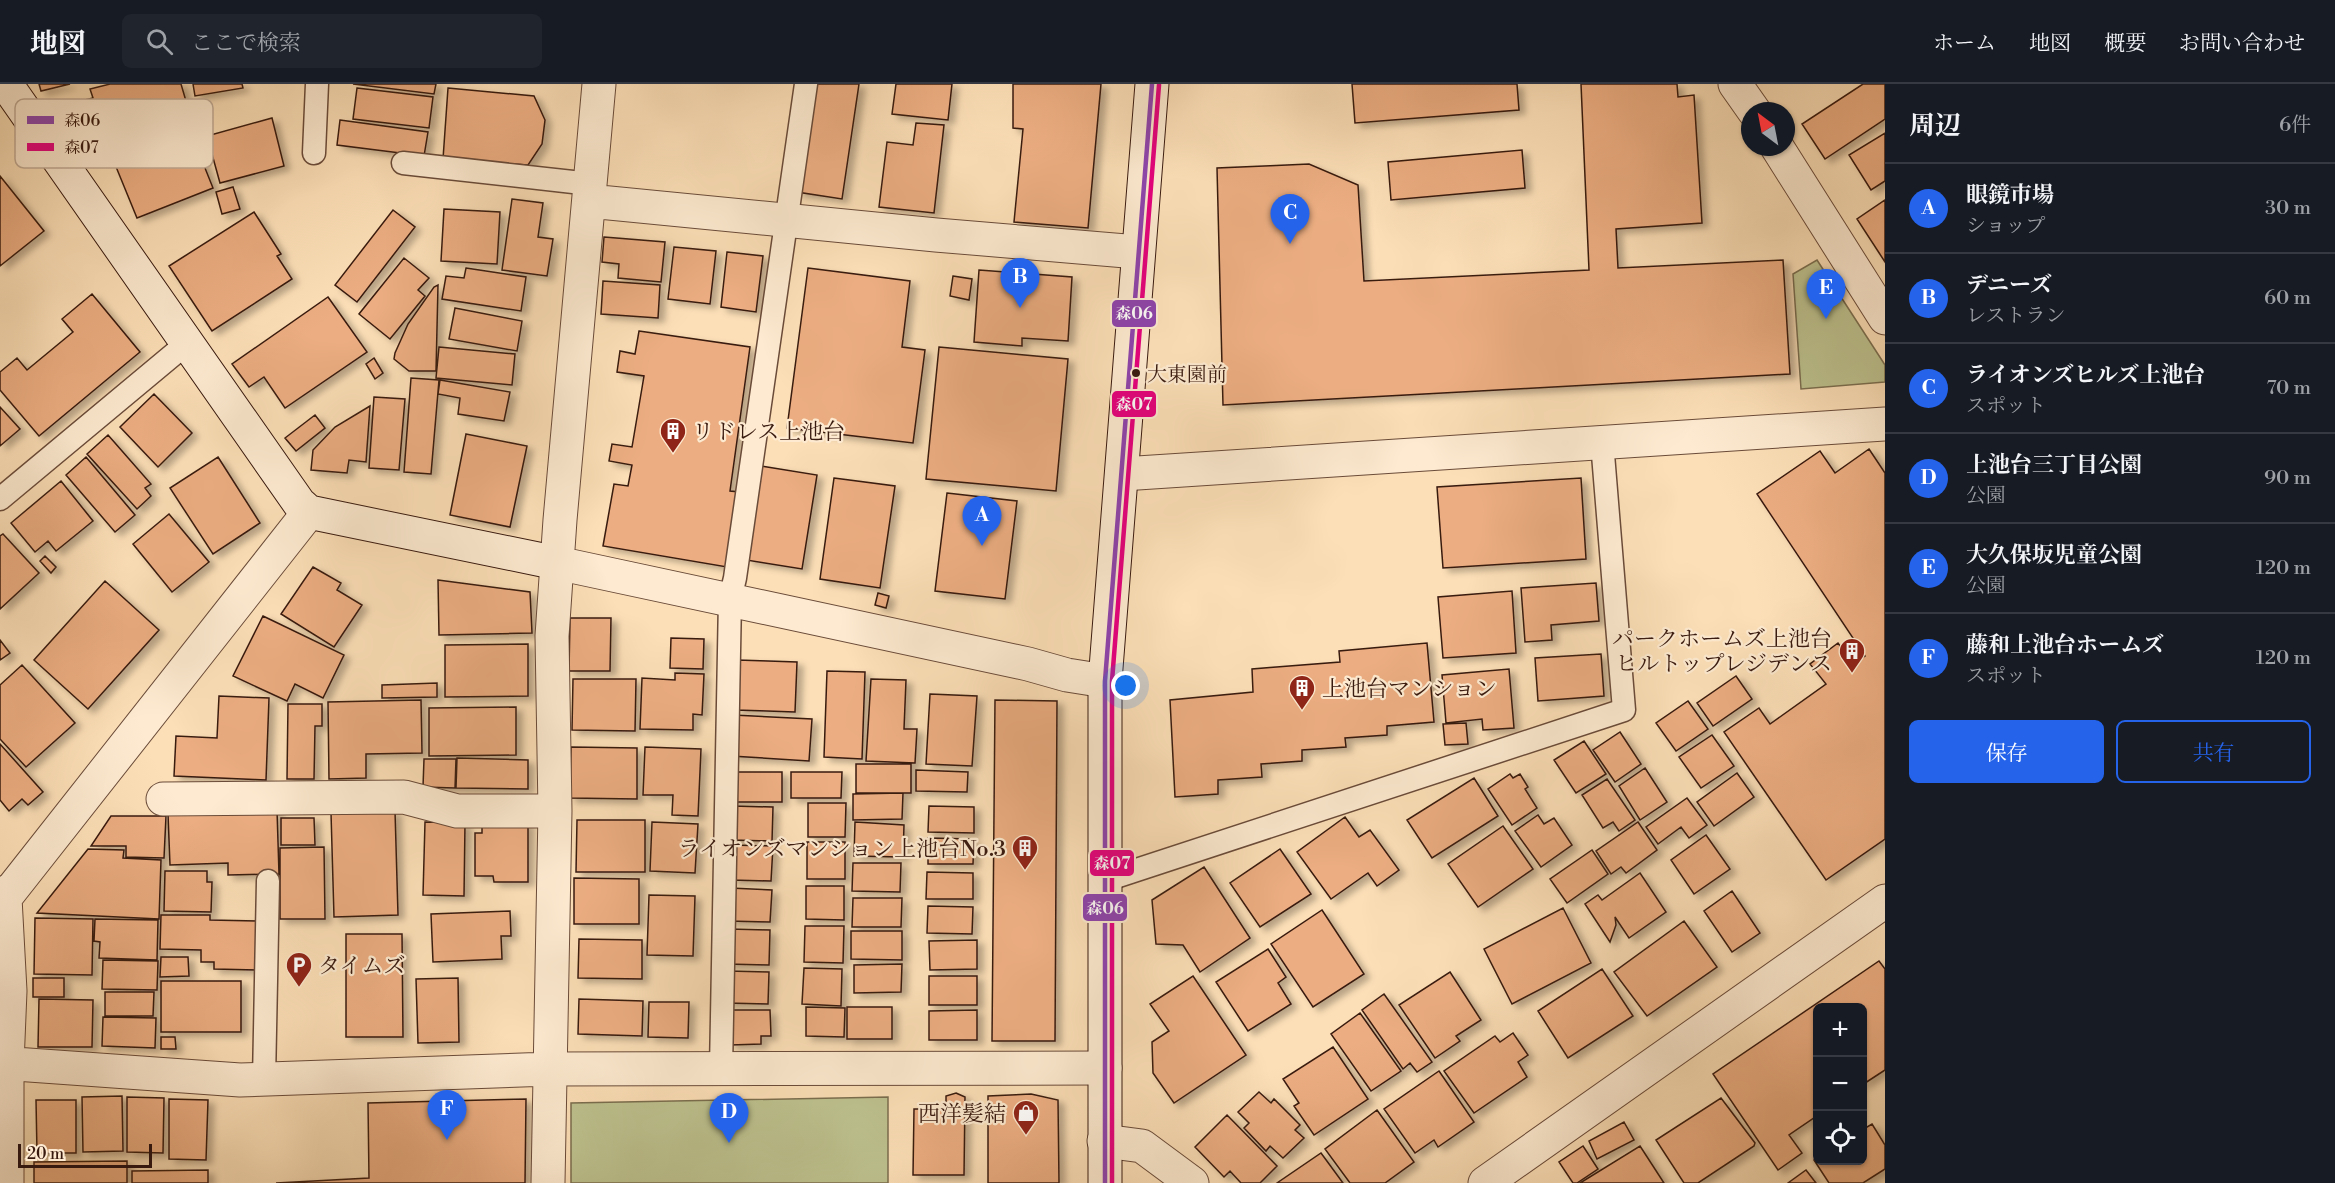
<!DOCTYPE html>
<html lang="ja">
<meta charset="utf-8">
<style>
body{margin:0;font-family:"Libre Bodoni","Noto Serif JP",serif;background:#20242c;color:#f1f3f6}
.controls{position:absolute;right:18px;bottom:18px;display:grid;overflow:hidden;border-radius:9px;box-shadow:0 2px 4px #0004}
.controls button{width:54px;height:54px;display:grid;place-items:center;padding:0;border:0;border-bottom:2px solid #363941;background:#171b24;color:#f1f3f6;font:30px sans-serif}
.compass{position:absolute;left:1741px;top:18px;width:54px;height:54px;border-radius:50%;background:#171b24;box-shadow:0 2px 4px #0004;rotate:328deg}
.scale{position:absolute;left:18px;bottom:15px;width:134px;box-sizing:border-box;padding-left:6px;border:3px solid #391a0f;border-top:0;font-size:16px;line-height:21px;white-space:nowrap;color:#391a0f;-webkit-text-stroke:4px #fdead0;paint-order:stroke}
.you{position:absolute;left:1126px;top:602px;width:21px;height:21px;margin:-15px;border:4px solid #fff;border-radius:50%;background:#1a73e8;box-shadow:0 0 0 9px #1a73e833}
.badge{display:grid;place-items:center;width:39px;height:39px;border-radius:50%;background:#2563eb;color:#fff;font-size:20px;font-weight:700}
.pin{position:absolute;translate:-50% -50px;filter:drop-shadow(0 2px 3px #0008)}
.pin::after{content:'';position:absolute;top:32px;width:21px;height:18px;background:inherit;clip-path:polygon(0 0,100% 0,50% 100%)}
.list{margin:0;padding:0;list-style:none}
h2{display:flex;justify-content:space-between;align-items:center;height:78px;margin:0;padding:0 24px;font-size:26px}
h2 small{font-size:20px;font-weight:400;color:#9ea1a6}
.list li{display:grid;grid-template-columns:39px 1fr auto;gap:18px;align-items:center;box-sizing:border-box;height:90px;padding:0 24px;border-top:2px solid #363941}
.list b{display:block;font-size:22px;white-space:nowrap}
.list p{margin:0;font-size:20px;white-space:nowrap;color:#9ea1a6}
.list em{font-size:20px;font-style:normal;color:#9ea1a6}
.actions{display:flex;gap:12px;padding:18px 24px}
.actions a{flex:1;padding:14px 0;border:2px solid #2563eb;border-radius:9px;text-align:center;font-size:21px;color:#2563eb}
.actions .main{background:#2563eb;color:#fff}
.icon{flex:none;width:33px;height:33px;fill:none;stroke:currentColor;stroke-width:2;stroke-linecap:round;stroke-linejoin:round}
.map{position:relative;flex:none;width:1885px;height:1099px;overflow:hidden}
header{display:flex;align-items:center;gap:36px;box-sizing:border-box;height:84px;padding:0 30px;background:#171b24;border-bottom:2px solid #363941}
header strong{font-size:28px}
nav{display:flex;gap:33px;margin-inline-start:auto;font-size:21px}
.search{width:420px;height:54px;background:#20242c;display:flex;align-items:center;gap:15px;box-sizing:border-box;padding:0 21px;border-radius:9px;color:#9ea1a6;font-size:22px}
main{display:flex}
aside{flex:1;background:#171b24}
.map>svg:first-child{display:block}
</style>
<header>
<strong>地図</strong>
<div class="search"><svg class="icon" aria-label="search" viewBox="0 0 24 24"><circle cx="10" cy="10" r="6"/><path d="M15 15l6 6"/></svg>ここで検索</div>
<nav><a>ホーム</a><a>地図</a><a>概要</a><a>お問い合わせ</a></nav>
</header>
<main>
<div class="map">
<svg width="1885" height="1099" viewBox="0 0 1885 1099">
<defs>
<filter id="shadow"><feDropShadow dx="6" dy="4" stdDeviation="3" flood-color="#0004"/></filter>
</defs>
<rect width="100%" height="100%" fill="#fcdfb7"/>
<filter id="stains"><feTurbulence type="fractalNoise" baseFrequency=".00333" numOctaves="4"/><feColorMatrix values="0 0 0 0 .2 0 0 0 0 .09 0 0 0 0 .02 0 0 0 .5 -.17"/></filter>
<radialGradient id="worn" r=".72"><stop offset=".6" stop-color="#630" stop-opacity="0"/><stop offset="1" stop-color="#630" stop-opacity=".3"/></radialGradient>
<path fill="#bdc28f" stroke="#7b6e4f" stroke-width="1.5" d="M1817 176 1885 281V298L1801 305 1793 190Z
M888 1013V1099H571V1019Z"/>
<path fill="#ebad81" stroke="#391a0f" stroke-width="1.5" filter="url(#shadow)" d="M39 0H70L41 7Z
M110 0H181L188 24 154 34 157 47 102 62 99 49 82 54 72 19 93 14 90 5Z
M193 0H242L243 4 195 12Z
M353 0H436L434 10Z
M814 0H859L842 115 797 108Z
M896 0H952L948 36 892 30Z
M1013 0H1101L1088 144 1014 138 1023 45 1013 44Z
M1352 0H1517L1519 26 1355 39Z
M1581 0H1677L1678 13 1694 11 1702 139 1616 145 1618 184 1783 176 1790 290 1223 321 1217 84 1309 80 1358 101 1364 197 1589 186Z
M1863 0H1885V35L1825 75 1802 40Z
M357 4 433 13 429 44 353 35Z
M448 4 534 12 545 36 542 60 528 81 443 75Z
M272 34 284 82 220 99 207 52Z
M340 36 428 48 424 72 337 61Z
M916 39 944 41 934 129 879 123 887 58 913 61Z
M1885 49V97L1871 106 1849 71Z
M193 54 213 104 137 134 112 73 155 56 160 67Z
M1522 66 1525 104 1391 116 1388 78Z
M0 92 44 147 0 182Z
M233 103 240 125 222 130 216 108Z
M512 115 543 119 538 153 553 155 547 192 502 186Z
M1885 116V178L1857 135Z
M444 125 500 128 497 180 441 177Z
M393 126 415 143 357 218 335 201Z
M254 128 281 170 277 172 292 195 212 247 169 182Z
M604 153 665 158 661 198 618 194 619 180 602 178Z
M674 163 716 167 710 220 668 215Z
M727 168 763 172 756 228 721 223Z
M404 174 429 194 418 206 425 212 390 255 359 230Z
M466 184 526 193 521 227 442 215 446 192 464 194Z
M808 184 910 197 902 263 925 266 913 359 787 344Z
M979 186 1072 193 1068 257 1022 254V262L974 258Z
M953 192 972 195 969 216 950 212Z
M603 197 660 201 658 234 601 230Z
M438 201 436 287H409L394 275 395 269 408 240 434 203Z
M92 210 140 268 39 352 0 306V288L17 274 27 286 73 248 62 235Z
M328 213 367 268 285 324 264 293 249 303 232 280Z
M455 224 522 237 517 267 449 255Z
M639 247 750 263 730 407 740 408 727 483 603 462 614 400 628 402 632 381 609 377 612 360 632 363 644 292 617 288 620 267 635 270Z
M439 263 515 270 512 301 436 294Z
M939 263 1068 275 1056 407 926 395Z
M374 274 383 289 375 295 366 280Z
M411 294 439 296 431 390 404 388Z
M440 296 510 308 504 337 458 330 460 314 438 310Z
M154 310 192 349 158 383 120 343Z
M374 313 405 315 399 386 369 384Z
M370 322 366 378 349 376 347 389 311 386 313 366 335 343Z
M0 323 20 345 0 362Z
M315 331 325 344 296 367 285 354Z
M466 350 527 362 510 443 450 431Z
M108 351 151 400 145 404 151 412 137 425 87 370Z
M1869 365 1885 389V755L1826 796 1724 648 1759 624 1770 640 1826 600 1810 580 1838 559 1853 580 1865 572 1757 410 1820 367 1835 389Z
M86 373 135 431 115 448 66 391Z
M218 373 260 439 213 470 170 404Z
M761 382 817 391 802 485 746 476Z
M834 394 895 402 880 504 820 495Z
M1581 394 1586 475 1443 484 1437 403Z
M61 397 93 437 56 467 48 457 35 468 11 439Z
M947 409 1017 417 1005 515 935 507Z
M169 430 209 478 172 508 133 460Z
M3 450 39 489 0 525V452Z
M45 472 56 483 51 489 40 477Z
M313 483 341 499 337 506 362 521 334 563 281 530Z
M438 496 530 508 532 549 439 551Z
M105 497 159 546 88 625 34 576Z
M1596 499 1599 537 1551 541 1552 556 1525 558 1521 504Z
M1512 507 1516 569 1443 574 1438 513Z
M878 509 889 512 886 524 875 521Z
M263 532 344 571 323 614 295 600 287 617 233 592Z
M570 534H611L610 587H569Z
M671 554 704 555 703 585 670 584Z
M0 556 10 569 0 576Z
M1427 559 1434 638 1387 642V651L1345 654 1346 663 1302 666V677L1261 680 1262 693 1218 696V710L1175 713 1170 616 1253 608 1252 585 1340 578 1339 567Z
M528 560V612L445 613V561Z
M1601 570 1604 612 1538 617 1535 574Z
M737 576 797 578 795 628 735 626Z
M22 581 75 639 26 683 0 655V601Z
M1509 585 1514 644 1483 646 1482 635 1446 639 1442 591Z
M827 587 865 588 862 675 824 673Z
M675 589 704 590 702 631 693 630V646L640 645 642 594 675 596Z
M1736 592 1752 615 1713 642 1697 619Z
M573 595H636L635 647 572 646Z
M871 595 906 596 904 645H917L915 679 866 677Z
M437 599V613L382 614V601Z
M930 610 977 612 972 682 926 680Z
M219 612 269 614 266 696 174 692 176 652 217 654Z
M421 616 422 669 366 670V694L329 695 328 618Z
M995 616 1057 617 1055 957H992Z
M1688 617 1708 645 1676 667 1656 639Z
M288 620H322V642H315L314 695H287Z
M516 623V671L429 672V624Z
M733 631 812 635 809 677 731 672Z
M1466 639 1468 660 1445 661 1443 640Z
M1620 648 1641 680 1615 698 1593 666Z
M1712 651 1734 682 1701 704 1679 673Z
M1584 657 1606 690 1576 709 1554 676Z
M0 660 43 708 28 721 22 715 9 727 0 716Z
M571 663 637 664V715L570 714Z
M645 663 701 665 698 732 672 731 673 711H643Z
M457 674 528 676V705L456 704Z
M424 675H456L455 704 423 703Z
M856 680H911V709H856Z
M1645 684 1667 718 1640 736 1619 702Z
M916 686 968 688 967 708 916 707Z
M730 688H782V718H729Z
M791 688H842L841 714H791Z
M1737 689 1754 713 1714 742 1697 718Z
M1510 690 1513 694 1520 690 1528 703 1525 705 1537 724 1512 741 1488 705Z
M1474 694 1498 732 1432 774 1407 736Z
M1607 695 1635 736 1619 747 1613 738 1603 744 1582 711Z
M903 709 902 735 853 736V710Z
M1687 714 1707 741 1689 754 1681 743 1658 760 1646 743Z
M808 719H846L845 753H808Z
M732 722 773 723 772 757 732 756Z
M929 722 974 723V749L928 748Z
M277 726 279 790 228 791V779L170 781 168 730Z
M395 727 398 831 334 833 331 729Z
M1538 731 1544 740 1554 734 1572 761 1541 783 1515 747Z
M111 732H166L164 774 126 773V762H91Z
M1345 733 1359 753 1370 746 1399 786 1377 802 1368 789 1331 815 1297 768Z
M281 734H314L315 761H281Z
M577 736H645V788H576Z
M425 738 465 739 464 812 423 811Z
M528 738V798H494L493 792H475V749H482V740Z
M652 738 698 740 695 789 650 787Z
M855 738 904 741 903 773 854 772Z
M1638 738 1657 766 1626 789 1621 783 1611 790 1596 767Z
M1503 742 1533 785 1478 823 1448 780Z
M1706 751 1730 785 1694 810 1671 776Z
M928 754 974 755 973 780H928Z
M807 758H845V795H807Z
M732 761 773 762 771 797 731 796Z
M324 763 325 835H280V764Z
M88 765 124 766 123 774 161 776 159 835 37 829Z
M1280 765 1311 810 1260 843 1230 799Z
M1592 766 1608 790 1567 819 1550 795Z
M853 779H901L900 808 852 807Z
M1204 783 1250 854 1200 888 1183 861 1156 860 1152 816Z
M165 787H207V798H212L211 828 164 827Z
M927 788 973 789V815H926Z
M1640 789 1666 828 1629 854 1615 833 1616 841 1610 858 1585 820 1598 811 1602 816Z
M574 794 639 795V840H574Z
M806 802H844V836L806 835Z
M730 804 772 806 770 838 728 837Z
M1732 807 1760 849 1732 868 1704 827Z
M649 811 695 812 693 872 647 871Z
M853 814H902L901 843H852Z
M928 822 973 823 972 850 927 849Z
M1563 824 1591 879 1512 920 1484 865Z
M1322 826 1364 890 1313 923 1271 860Z
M510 827 511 852H501L502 875 433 878 431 830Z
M161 831H210V836L257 837V886L214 885V878H201V866L160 865Z
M35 834 93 835 92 891 34 890Z
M95 835 158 836 157 876 99 874 100 858 94 857Z
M1684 837 1717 883 1647 932 1614 888Z
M805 842H844L843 879 804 878Z
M728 845 770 846 769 881 726 880Z
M851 847H902V876L851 875Z
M346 850H402L403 953H346Z
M579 855 642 856V895L578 894Z
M977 856V885L930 886 929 857Z
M1268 865 1286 893 1278 899 1291 920 1248 947 1216 898Z
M161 873H188L189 892 160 893Z
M103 876 158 877 157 906 102 905Z
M1879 877 1885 885V986L1862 1001V924H1818V1031L1789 1051 1802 1069 1778 1086 1713 990Z
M902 880 901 908 854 909V881Z
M804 884 842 885 841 922 802 920Z
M1602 885 1633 932 1568 974 1538 927Z
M727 887 769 888 768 920 726 919Z
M1450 888 1481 936 1456 952 1460 957 1435 974 1399 921Z
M929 892H977V921H929Z
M1193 892 1246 971 1174 1019 1153 989 1152 958 1169 947 1150 920Z
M33 894H64V913H33Z
M458 894 459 958 418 959 416 895Z
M161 897H241V948H161Z
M105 908H154L153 932H105Z
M1384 910 1432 978 1417 988 1410 979 1403 985 1362 926Z
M39 915 93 916 92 963H38Z
M579 915 643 917 642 952 578 950Z
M649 918H689L688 954 648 953Z
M806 923 845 924 844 953 806 952Z
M847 923H892V955H847Z
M730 926H770L771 952H761V960L730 961Z
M977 926V956H929V927Z
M1360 929 1401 987 1371 1007 1331 950Z
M103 933 156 934 155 964 102 962Z
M1513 949 1528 971 1518 978 1527 993 1474 1029 1444 987 1495 952 1500 958Z
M161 953H175L176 965H161Z
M1333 963 1368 1015 1314 1051 1294 1022 1299 1019 1283 995Z
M1439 987 1474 1038 1438 1063 1434 1056 1415 1069 1384 1025Z
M1259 1008 1271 1019 1274 1015 1300 1041 1295 1046 1304 1054 1283 1074 1270 1062 1266 1067 1244 1044 1249 1039 1238 1028Z
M956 1009 965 1013 964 1091H913L914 1025H946V1012Z
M1031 1010 1058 1016 1059 1099H988V1012Z
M122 1012 123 1067 83 1068 82 1013Z
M127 1013 164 1014 163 1069 127 1068Z
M1721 1014 1755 1059 1754 1062 1698 1099H1684L1656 1056Z
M169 1015 208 1016 206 1076 169 1075Z
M526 1015 525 1099H276L369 1094 368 1019Z
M36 1016H76V1069H37Z
M1377 1026 1414 1078 1385 1099H1350L1325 1065Z
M1227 1031 1277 1082 1260 1099H1241L1230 1087 1224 1093 1195 1063Z
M1624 1038 1634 1056 1597 1075 1589 1057Z
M1872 1040 1885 1061V1085L1863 1099H1829L1814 1076 1818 1074V1076H1862V1046Z
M1583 1062 1598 1085 1577 1099H1573L1559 1078Z
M1640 1062 1664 1099H1580Z
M1321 1069 1343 1099H1277Z
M127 1077V1099H34V1078Z
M208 1086V1099H132V1087Z
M1806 1086 1816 1099H1788Z"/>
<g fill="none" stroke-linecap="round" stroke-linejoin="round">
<g stroke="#6a4b39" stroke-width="25">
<path id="lane" d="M314 69 317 0
M403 79 591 100
M0 415 186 260
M1103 797 1624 626 1602 358
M721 985 730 515 735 494 806 0
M264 996 268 797"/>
</g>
<g stroke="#6a4b39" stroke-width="35">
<path id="street" d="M1735 0 1754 27
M1777 63 1885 234
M589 117 936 151 1138 168
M1122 390 1885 340
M557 479 1028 580 1067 591 1105 597
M163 715 404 713 457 727H555
M0 809 5 814 10 907 7 980V1099
M5 814 309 428
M0 979 240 996 550 985 1105 984
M1104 1057 1142 1062 1192 1099
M548 1099 555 727 552 552 560 436 599 0
M1485 1099 1885 817"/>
</g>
<g stroke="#391a0f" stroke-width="35">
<path id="secondary" d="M6 0 299 419 309 428 557 479
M1105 1099V597L1152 0"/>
</g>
<use href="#lane" stroke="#fdead0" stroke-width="22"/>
<use href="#street" stroke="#fdead0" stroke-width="33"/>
<use href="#secondary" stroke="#fdead0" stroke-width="33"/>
<g stroke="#fdead0" stroke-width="9">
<path id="bus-1" d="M1105 1099V597L1152 0"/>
</g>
<g stroke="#fdead0" stroke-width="9">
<path id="bus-2" d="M1112 1099V597L1159 1"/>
</g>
<use href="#bus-1" stroke="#8e44ad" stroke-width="4.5"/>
<use href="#bus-2" stroke="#e5007d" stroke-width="4.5"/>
</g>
<defs>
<g id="building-pin" transform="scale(1.35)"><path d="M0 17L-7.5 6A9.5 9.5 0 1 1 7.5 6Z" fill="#8f2418" stroke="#fdead0"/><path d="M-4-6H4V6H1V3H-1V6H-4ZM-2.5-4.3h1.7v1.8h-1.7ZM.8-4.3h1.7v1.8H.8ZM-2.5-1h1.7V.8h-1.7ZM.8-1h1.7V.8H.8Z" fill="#fff"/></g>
<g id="parking-pin" transform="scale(1.35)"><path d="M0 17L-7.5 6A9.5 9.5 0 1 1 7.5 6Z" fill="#8f2418" stroke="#fdead0"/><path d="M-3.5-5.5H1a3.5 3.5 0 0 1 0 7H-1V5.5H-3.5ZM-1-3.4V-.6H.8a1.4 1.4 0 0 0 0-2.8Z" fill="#fff"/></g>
<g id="shop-pin" transform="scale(1.35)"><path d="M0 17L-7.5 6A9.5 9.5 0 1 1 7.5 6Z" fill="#8f2418" stroke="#fdead0"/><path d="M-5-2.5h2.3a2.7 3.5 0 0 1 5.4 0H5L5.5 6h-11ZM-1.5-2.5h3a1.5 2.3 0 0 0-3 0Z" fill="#fff"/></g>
</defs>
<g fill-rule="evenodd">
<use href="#building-pin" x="673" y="347"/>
<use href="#building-pin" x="1852" y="567"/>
<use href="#building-pin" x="1302" y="604"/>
<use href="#building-pin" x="1025" y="764"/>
<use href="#parking-pin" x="299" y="881"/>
<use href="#shop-pin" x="1026" y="1029"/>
</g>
<circle fill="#391a0f" stroke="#fdead0" stroke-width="2" cx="1136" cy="289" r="5"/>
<g text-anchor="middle" stroke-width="4.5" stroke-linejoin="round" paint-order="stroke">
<g font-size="20" fill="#391a0f" stroke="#fdead0" text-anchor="start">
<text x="1147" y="297">大東園前</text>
</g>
<g font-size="22" fill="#391a0f" stroke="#fdead0" text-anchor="start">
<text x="692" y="355">リドレス上池台</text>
<text x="1832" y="562" text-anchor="end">パークホームズ上池台<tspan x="1832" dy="25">ヒルトップレジデンス</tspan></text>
<text x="1322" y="612">上池台マンション</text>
<text x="1006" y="772" text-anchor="end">ライオンズマンション上池台No.3</text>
<text x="318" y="889">タイムズ</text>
<text x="1006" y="1037" text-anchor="end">西洋髪結</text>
</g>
</g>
<rect x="15" y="15" width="198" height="69" rx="9" fill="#fdead0" stroke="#c2ac96" stroke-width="1.5"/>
<rect x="27" y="32" width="27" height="8" fill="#8e44ad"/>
<rect x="27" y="59" width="27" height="8" fill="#e5007d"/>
<g font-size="16" fill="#391a0f">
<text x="64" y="42">森06</text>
<text x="64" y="69">森07</text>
</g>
<g stroke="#fdead0" stroke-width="2">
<rect x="1111" y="215" width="46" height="29" rx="6" fill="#8e44ad"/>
<rect x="1111" y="306" width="46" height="28" rx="6" fill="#e5007d"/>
<rect x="1089" y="765" width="46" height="28" rx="6" fill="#e5007d"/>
<rect x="1082" y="809" width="46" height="29" rx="6" fill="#8e44ad"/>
</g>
<g font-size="16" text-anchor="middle" font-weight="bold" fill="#fff">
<text x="1134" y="235">森06</text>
<text x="1134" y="326">森07</text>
<text x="1112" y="785">森07</text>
<text x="1105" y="830">森06</text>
</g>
<rect width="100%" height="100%" filter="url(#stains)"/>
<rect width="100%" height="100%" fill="url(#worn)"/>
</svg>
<div class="controls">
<button>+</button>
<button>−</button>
<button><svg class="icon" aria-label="locate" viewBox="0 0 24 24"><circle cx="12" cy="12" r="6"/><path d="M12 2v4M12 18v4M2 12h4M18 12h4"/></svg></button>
</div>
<svg class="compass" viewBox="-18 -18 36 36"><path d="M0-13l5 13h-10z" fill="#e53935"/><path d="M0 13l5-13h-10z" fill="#9ea1a6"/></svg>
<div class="scale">20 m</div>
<div class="you"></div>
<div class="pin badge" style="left:982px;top:462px">A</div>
<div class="pin badge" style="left:1020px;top:224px">B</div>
<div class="pin badge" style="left:1290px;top:160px">C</div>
<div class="pin badge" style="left:729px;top:1059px">D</div>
<div class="pin badge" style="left:1826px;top:235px">E</div>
<div class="pin badge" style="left:447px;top:1056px">F</div>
</div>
<aside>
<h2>周辺<small>6件</small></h2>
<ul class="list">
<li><span class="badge">A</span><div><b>眼鏡市場</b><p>ショップ</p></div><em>30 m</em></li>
<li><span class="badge">B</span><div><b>デニーズ</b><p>レストラン</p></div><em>60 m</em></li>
<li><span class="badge">C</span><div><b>ライオンズヒルズ上池台</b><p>スポット</p></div><em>70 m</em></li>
<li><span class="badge">D</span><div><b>上池台三丁目公園</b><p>公園</p></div><em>90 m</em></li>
<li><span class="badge">E</span><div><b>大久保坂児童公園</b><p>公園</p></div><em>120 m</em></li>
<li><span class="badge">F</span><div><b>藤和上池台ホームズ</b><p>スポット</p></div><em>120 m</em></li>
</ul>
<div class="actions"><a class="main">保存</a><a>共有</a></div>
</aside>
</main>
